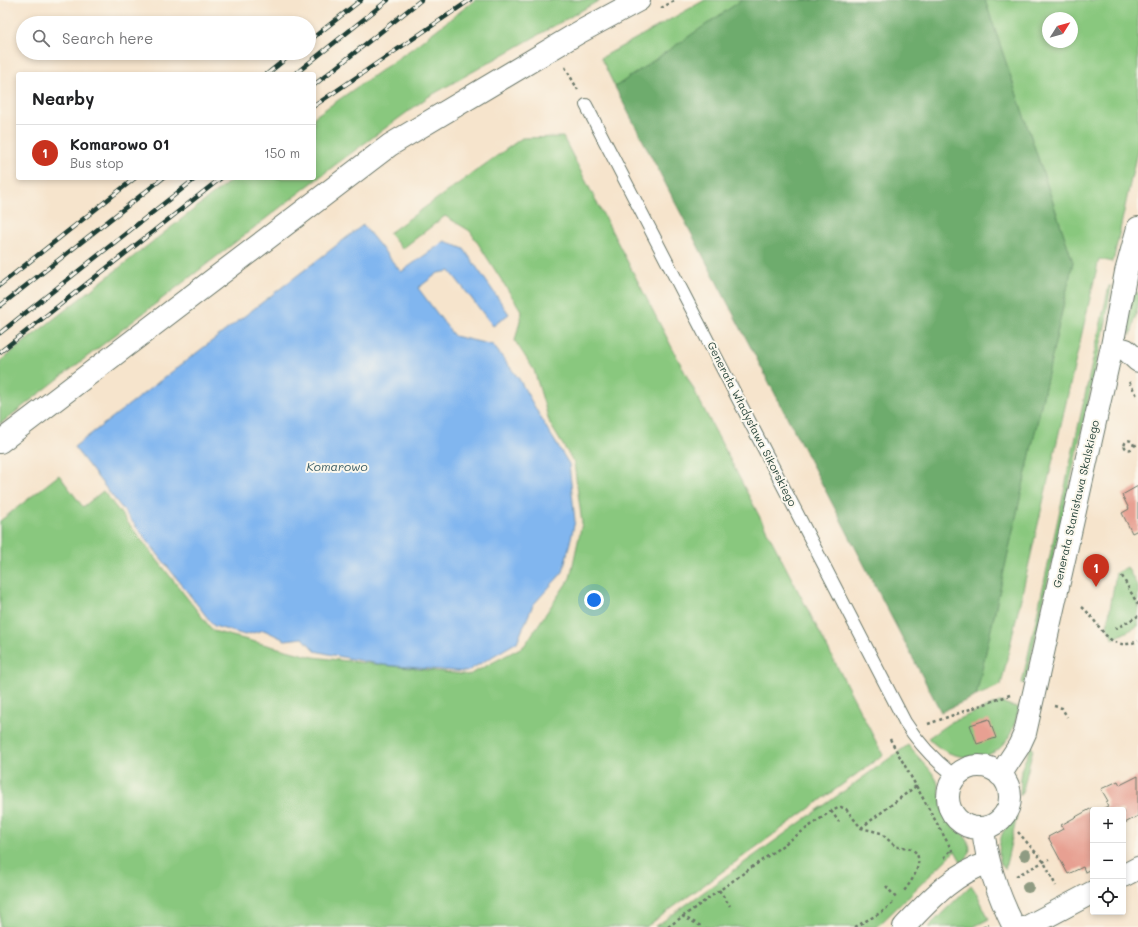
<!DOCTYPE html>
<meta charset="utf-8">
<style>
body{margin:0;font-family:Mali,sans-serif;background:#f6f6f6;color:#202124}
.controls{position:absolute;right:12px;bottom:12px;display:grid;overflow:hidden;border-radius:4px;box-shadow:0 2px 6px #0003}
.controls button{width:36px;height:36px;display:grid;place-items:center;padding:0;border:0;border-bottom:1px solid #e0e0e0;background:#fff;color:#202124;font:20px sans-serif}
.compass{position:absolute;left:1042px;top:12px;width:36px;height:36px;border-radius:50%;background:#fff;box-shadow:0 2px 6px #0003;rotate:53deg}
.you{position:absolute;left:594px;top:600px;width:14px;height:14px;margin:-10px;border:3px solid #fff;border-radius:50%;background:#1a73e8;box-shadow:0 0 0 6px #1a73e833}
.badge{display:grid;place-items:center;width:26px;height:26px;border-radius:50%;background:#c8321e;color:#fff;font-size:13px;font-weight:700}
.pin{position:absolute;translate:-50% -33px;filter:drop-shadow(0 1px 2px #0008)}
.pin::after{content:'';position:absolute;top:21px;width:14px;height:12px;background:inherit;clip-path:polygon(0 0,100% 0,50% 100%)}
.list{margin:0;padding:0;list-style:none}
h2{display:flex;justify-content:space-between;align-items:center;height:52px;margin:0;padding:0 16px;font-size:17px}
h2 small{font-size:13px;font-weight:400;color:#757577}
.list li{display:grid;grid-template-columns:26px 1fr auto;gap:12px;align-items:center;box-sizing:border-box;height:56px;padding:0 16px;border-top:1px solid #e0e0e0}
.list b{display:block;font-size:15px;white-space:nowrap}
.list p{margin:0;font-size:13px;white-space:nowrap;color:#757577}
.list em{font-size:13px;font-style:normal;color:#757577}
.icon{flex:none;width:22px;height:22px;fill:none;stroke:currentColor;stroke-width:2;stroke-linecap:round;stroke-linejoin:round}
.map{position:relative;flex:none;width:1138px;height:927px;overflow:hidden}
.search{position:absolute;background:#fff;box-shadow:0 2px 6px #0003;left:16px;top:16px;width:300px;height:44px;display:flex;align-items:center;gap:10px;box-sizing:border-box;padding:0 14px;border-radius:22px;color:#757577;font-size:15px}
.panel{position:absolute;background:#fff;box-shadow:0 2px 6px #0003;left:16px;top:72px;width:300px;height:108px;border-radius:4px}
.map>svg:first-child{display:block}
</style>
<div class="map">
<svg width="1138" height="927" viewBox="0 0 1138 927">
<rect width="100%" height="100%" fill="#fbf7ec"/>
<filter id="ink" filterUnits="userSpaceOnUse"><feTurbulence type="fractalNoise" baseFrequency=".025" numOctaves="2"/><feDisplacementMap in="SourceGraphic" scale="8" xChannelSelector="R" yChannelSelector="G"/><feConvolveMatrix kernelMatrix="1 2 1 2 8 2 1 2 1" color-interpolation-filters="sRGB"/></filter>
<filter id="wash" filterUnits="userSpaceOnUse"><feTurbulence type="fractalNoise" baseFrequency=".012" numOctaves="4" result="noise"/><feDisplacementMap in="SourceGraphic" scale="16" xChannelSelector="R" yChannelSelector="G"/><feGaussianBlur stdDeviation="0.9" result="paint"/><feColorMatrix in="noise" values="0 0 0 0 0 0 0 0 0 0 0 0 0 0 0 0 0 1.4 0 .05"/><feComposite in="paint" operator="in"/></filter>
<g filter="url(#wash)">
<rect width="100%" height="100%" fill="#f6e4cc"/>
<path fill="#89c87e" stroke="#548259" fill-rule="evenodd" d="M475 0H600L428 97 339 162 0 424V361L234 178H314V117L410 50Z
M705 0H742L615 87 601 58Z
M985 0H1138V147L1113 262 1099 259 1001 685 976 696 1073 262ZM1048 18H1072V42H1048Z
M563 137 883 755 646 927H0V521L59 475 83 507 103 491 213 631 313 657 469 675 524 646 570 578 582 523 574 463 550 424 534 370 515 341 522 312 470 231 445 216 402 249 389 233 522 138Z
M1109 286H1111L1106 321 1025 684 1022 683Z
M1133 290 1138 293V306L1131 335 1127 326Z
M1127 567 1138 587V626L1113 639 1107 627 1116 573Z
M1000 702 1019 708C1016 721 1012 735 1003 745 990 760 962 760 945 751 939 748 933 743 928 738L951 722Z
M908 745C917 757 931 768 937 781 942 794 939 807 947 819 953 829 966 833 969 844 972 852 967 858 962 863L955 851 877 927H655Z
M1031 746 1033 749 1022 794 1020 796 1021 770Z
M1014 816H1017L1005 869C996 863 999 841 1003 832 1006 827 1011 822 1014 816Z
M971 885 977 894 989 919 973 927H928Z"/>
<path fill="#6eac6d" stroke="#467450" d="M742 0H985L1073 262 976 696 941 712 615 87Z"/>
<path fill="#81b6ef" stroke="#507a92" d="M363 225 401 272 445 241 464 249 509 314 493 326 450 271 438 273 418 288 454 336 493 345 519 379 546 427 569 464 575 521 563 572 533 605 517 642 466 672 384 665 347 658 315 651 303 638 285 640 264 630 245 635 214 626 74 447Z"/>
<g id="blocks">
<path fill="#e7a092" d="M1138 486V530L1132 533 1122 513 1129 509 1122 495Z
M989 719 996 738 977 744 970 725Z
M1138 776V816L1123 824V810H1100L1108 806 1106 802 1108 801 1101 789 1118 781 1120 785Z
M1092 808 1093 868 1085 872 1083 867 1068 874 1048 837 1063 829 1061 825Z"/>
</g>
</g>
<g filter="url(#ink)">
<use href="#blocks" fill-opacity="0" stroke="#6a7769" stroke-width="1"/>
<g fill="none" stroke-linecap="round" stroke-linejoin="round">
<g stroke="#6a7769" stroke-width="14">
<path id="service" d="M586 105 905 722C919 744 935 761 955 776"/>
</g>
<g stroke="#6a7769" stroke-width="24">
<path id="minor" d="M1112 346 1126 350 1138 361
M948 797a31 31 0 1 1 62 0a31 31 0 1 1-62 0Z
M1000 775 1019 746 1025 733 1112 346 1126 272 1138 228
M983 829C987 865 998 895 1014 927
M1123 876 1138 868
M904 927C928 902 953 873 988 863
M1027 927 1093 892"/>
</g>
<g stroke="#6a7769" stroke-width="24">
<path id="tertiary" d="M0 442 390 145 578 33 639 0"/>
</g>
<path stroke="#6a7769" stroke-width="2.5" stroke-dasharray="3 3" stroke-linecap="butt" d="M661 8 676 0
M565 67 578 90
M1129 382 1138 397
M1124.5 445a4.5 4.5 0 1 1 9 0a4.5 4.5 0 1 1-9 0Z
M1134 446 1138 444
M1122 576 1138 605
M1082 607C1101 623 1107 654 1138 641
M1115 629 1138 616
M1054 706 1062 708 1067 717
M928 724 1010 695
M890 739 954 854
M831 811 839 822
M861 828 916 786
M1018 832 1044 862 1056 886
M944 858 951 850
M1016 876 1049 859
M886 886 897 899
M719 890 730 906
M682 916 703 927
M668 927 831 811 841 807 846 809 861 828 881 833 896 847C931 845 918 875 903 892
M855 927 882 912 893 903
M983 927 989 924"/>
<use href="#service" stroke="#fff" stroke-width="12"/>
<use href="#minor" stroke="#fff" stroke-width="22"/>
<use href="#tertiary" stroke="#fff" stroke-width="22"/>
<g stroke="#1f3d34" stroke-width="4.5">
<path id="rail" d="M309 41 361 0
M267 74 293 53
M295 74 388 0
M314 85 421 0
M314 106 470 0
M0 285 135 178
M0 306 163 178
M0 333 196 178
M0 352 221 178"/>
</g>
<use href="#rail" stroke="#fbf7ec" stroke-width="3" stroke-dasharray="9" stroke-linecap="butt"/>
</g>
<g fill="#8f9b82">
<circle cx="1025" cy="855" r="6"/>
<circle cx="1028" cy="887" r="6"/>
</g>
</g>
<g text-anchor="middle" stroke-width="4" stroke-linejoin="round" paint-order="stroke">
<g font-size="11" fill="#1f3d34" stroke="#fbf7ec">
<text transform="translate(752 424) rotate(63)" y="4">Generała Władysława Sikorskiego</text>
<text transform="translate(1076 504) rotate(-77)" y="4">Generała Stanisława Skalskiego</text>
</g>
<g font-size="12" font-style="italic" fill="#385b63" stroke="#fbf7ec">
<text x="337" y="471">Komarowo</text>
</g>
</g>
</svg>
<div class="controls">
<button>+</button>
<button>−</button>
<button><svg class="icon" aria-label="locate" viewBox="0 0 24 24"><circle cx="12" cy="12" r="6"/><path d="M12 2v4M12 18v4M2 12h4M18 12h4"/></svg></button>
</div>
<svg class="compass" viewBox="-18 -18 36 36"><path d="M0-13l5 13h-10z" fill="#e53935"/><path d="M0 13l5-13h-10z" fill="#757577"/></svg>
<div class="you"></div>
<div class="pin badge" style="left:1096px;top:587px">1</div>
<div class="search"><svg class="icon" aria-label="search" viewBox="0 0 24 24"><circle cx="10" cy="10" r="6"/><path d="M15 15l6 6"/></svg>Search here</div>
<section class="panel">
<h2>Nearby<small></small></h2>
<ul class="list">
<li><span class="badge">1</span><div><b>Komarowo 01</b><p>Bus stop</p></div><em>150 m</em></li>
</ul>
</section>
</div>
